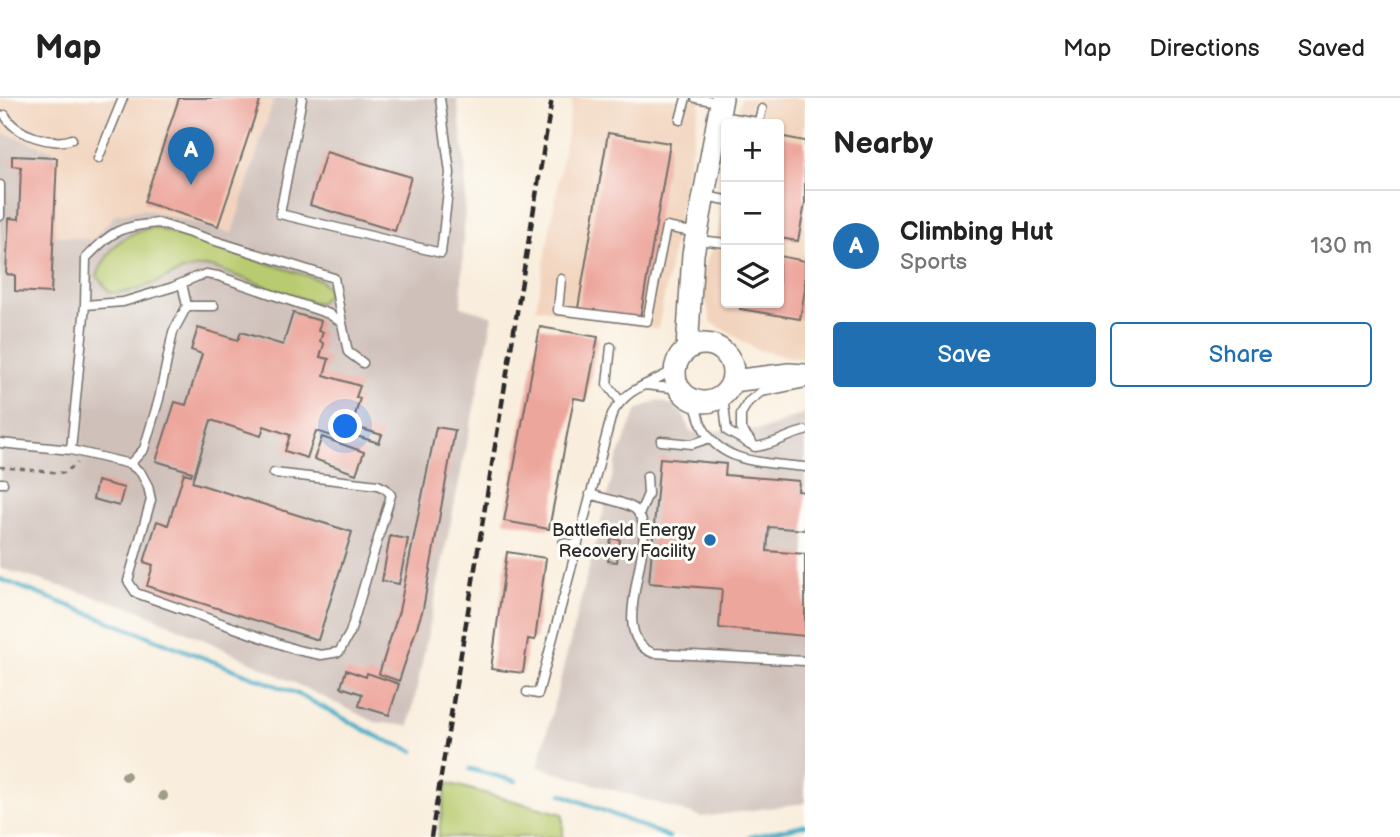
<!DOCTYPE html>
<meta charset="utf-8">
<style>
body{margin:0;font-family:"Balsamiq Sans",sans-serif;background:#f2f2f2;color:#222}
.controls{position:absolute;right:21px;top:21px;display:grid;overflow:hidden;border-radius:7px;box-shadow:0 2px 5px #0004}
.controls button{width:63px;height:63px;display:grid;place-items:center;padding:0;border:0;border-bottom:2px solid #e0e0e0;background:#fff;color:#222;font:35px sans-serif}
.you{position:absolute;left:346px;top:329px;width:24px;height:24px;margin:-18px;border:5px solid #fff;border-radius:50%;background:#1a73e8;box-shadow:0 0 0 10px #1a73e833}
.badge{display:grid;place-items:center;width:46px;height:46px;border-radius:50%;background:#1f6fb2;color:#fff;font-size:23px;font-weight:700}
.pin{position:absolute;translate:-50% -58px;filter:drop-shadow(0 2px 4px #0008)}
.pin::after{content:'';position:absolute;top:37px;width:24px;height:21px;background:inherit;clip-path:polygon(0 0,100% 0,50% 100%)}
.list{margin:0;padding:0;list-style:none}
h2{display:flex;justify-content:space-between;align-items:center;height:91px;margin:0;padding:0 28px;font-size:30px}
h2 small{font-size:23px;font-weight:400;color:#767676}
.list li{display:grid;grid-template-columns:46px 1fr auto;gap:21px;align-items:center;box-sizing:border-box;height:112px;padding:0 28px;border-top:2px solid #e0e0e0}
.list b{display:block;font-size:26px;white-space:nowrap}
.list p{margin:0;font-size:23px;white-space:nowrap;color:#767676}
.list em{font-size:23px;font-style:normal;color:#767676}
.actions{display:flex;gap:14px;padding:21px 28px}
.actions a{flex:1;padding:16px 0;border:2px solid #1f6fb2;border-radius:7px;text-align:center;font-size:24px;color:#1f6fb2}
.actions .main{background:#1f6fb2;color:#fff}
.icon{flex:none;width:38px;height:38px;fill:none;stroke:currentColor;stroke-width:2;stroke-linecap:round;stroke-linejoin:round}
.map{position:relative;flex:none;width:805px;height:739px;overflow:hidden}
header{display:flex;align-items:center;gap:42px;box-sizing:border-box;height:98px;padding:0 35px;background:#fff;border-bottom:2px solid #e0e0e0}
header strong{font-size:33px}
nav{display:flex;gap:38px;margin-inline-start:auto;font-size:24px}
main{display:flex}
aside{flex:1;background:#fff}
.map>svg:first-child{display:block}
</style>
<header>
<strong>Map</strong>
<nav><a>Map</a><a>Directions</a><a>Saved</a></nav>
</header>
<main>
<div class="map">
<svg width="805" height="739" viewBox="0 0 805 739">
<rect width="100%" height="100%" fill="#fdfcf7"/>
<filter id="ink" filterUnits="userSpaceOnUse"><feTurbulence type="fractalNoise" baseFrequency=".0143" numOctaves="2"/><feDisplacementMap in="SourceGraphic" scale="14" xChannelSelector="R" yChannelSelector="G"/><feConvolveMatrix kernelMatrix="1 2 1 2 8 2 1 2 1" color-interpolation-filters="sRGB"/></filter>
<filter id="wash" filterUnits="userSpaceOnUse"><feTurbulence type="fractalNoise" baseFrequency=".00686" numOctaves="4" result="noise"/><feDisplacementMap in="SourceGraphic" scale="28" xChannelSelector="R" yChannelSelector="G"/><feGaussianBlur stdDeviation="1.57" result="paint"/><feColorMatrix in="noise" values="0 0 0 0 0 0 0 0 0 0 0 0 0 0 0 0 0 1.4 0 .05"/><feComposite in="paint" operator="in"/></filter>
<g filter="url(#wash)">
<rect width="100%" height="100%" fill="#f9eedd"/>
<path fill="#f2d4be" d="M0 0H274L232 135 143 111 116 116 92 143 53 137 56 53 0 34Z
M573 0H701L658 231 536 210Z
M741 0H805V262L757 252 711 224 700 180 718 133 726 90V205H779V26H736Z"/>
<path fill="#cfc0ba" d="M274 0H457L466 75 461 208 493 218 409 628 375 624 220 549 136 511 0 470V34L56 53 54 137 92 142 116 116 143 111 232 135Z
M658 302 674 308 685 319 690 334 741 331 762 332 805 315V705L702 719 538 669 616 364 637 312Z"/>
<path fill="#b9cb6f" stroke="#727b4d" stroke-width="2" d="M153 129 320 182 328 191 327 197 318 206 211 169C174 166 146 200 109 194L97 177C112 146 120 138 153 129Z
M447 685 563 716V739H438Z"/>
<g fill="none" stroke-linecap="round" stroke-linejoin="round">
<path stroke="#49aec8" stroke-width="4.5" d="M0 481 300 597 382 641 414 653
M470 671 516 683
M562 696 669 739
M750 739 805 727"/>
</g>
<g id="blocks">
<path fill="#eda69c" d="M179 0H261L218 128 144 104Z
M608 35 670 45 640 221 578 210Z
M779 38 805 43V106L798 143 779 140Z
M326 54 411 79 395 133 310 107Z
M12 58 57 60 51 195 15 193V177L6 176 9 120 19 121 21 69 12 68Z
M779 158 805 163V192L800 221 740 211 741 205H779Z
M293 215 321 223 318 233 323 234 320 243 324 246 320 259 329 261 324 277 360 288 356 299 360 300 352 328 382 337 379 345 350 336 348 343 316 333 307 360 285 353 290 337 264 328 261 338 211 322 192 384 352 434 318 542 147 488 153 467 144 464 157 423 168 427 184 375 191 377 192 374 156 363 175 304 186 307 202 256 191 252 198 230 238 242 241 234 283 247Z
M540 229 598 239 586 302 574 300 549 431 504 423Z
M436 329 455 332 423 511 399 583 379 576 399 513Z
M322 339 364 354 356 376 314 361Z
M660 360 726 366 725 377 799 383 798 393 805 394V432L769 429 767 453 805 456V538L719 530 722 491 649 485Z
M97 383 124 390 119 408 93 401Z
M390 438 408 441 399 486 382 483Z
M611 440 620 442 617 464 608 463Z
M507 454 546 460 535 542 528 541 523 575 491 571Z
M346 572 366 579 367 575 399 586 389 617 359 608 362 596 341 589Z"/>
</g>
</g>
<g filter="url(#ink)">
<use href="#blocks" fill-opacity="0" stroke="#736f69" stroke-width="2"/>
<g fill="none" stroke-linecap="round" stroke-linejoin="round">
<g stroke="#736f69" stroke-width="11">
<path id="lane" d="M302 0 280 116 441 155 450 75 440 0
M696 0 718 4
M5 17C13 36 54 49 72 41
M720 18 758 24
M680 22 686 0
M758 26 762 11
M98 61 123 0
M0 87V118
M705 98 726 102
M698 142 726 145
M561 181 558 212 647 223 666 129 697 135
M182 185 187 208
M85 207 123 204 173 189 196 179 206 176 218 178 329 216 342 225 348 254 363 265
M611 249 607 286 620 303
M645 287 672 290 686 298
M723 297 727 333 755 349C774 347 787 337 805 333
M693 302C697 312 699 324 705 333 724 367 772 365 805 369
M661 343 692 346 710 340
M0 345 71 352 85 207 86 160C114 132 118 129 158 125L334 180 342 225
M753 346 741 331V316L748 304 761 294 805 285
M71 352 130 366 141 375 148 388 151 402 128 483 136 495 297 552 321 557 339 554 350 535 391 397 386 391 378 387 274 375
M130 366 144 351 159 301 173 234 187 208H214
M0 385H3
M590 396C601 400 629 405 636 412 664 440 602 536 653 555L805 563
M639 417 648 396 647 378
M563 445 577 447
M527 594 538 596 612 316C629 287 649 288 675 271"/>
</g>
<g stroke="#736f69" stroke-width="24">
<path id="secondary" d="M675 275a29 29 0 1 1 58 0a29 29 0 1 1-58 0Z
M687 251 693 156 722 0
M732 283 789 276 805 277"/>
</g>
<path stroke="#736f69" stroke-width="2.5" stroke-dasharray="5 5" stroke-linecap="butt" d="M0 369 64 375 77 365"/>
<use href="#lane" stroke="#fff" stroke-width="8"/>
<use href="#secondary" stroke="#fff" stroke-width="21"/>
<path stroke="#2b2b2b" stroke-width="4.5" stroke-dasharray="10 5" stroke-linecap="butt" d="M431 739 552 0"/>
</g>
<g fill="#9f9d86">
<circle cx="126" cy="678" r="5"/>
<circle cx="163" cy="698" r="5"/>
</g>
</g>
<circle fill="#1f6fb2" stroke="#fdfcf7" stroke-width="2.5" cx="710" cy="442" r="7"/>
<g text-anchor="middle" stroke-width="6" stroke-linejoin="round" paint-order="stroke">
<g font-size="18" fill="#2b2b2b" stroke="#fdfcf7" text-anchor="end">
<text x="696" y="438">Battlefield Energy<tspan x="696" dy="21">Recovery Facility</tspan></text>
</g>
</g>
</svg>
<div class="controls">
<button>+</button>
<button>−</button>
<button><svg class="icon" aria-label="layers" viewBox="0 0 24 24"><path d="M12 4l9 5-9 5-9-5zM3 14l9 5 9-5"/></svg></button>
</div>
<div class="you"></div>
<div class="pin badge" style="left:191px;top:87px">A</div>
</div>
<aside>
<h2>Nearby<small></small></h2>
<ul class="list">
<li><span class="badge">A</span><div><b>Climbing Hut</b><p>Sports</p></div><em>130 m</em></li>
</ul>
<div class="actions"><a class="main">Save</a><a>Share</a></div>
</aside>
</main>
